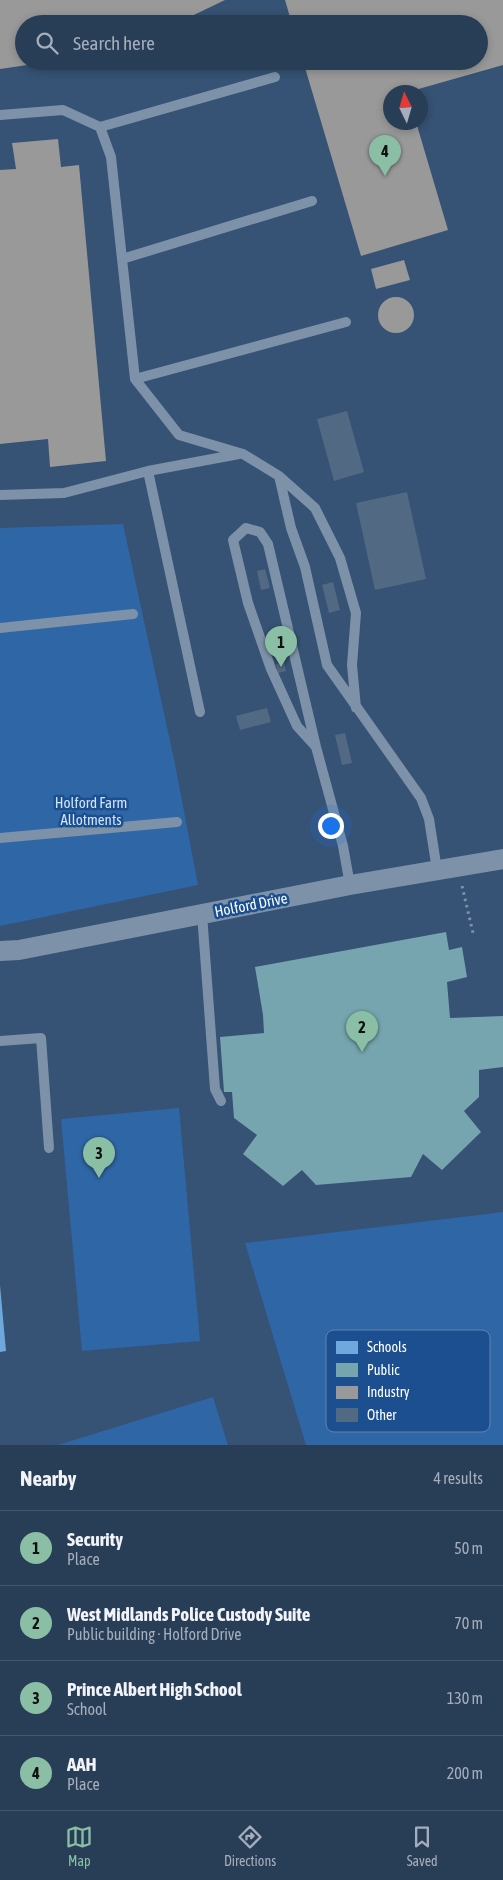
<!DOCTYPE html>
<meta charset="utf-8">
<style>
body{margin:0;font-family:"Asap Condensed",sans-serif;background:#30455d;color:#f1f3f6}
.compass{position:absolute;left:383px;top:85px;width:45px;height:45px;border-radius:50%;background:#283e57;box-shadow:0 2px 8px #0003;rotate:355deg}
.you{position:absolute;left:330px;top:825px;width:18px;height:18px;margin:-12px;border:4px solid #fff;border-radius:50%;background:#1a73e8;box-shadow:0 0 0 8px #1a73e833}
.badge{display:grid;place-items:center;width:32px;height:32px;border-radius:50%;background:#8abfa5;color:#111;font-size:16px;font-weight:700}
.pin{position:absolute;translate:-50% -41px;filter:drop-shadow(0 1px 2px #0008)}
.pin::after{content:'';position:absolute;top:26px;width:18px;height:15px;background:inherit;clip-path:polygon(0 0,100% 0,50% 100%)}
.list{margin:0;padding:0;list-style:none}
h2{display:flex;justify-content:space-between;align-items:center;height:65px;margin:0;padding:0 20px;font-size:21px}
h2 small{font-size:16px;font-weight:400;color:#a5aeba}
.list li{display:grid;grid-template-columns:32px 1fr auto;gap:15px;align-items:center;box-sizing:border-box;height:75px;padding:0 20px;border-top:1px solid #44576d}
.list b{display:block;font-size:19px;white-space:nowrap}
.list p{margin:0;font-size:16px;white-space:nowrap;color:#a5aeba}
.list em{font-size:16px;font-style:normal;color:#a5aeba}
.icon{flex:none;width:28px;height:28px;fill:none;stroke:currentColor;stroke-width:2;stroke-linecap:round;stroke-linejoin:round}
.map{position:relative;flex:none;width:503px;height:1445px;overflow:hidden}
.search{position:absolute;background:#283e57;box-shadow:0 2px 8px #0003;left:15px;right:15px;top:15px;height:55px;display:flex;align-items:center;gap:12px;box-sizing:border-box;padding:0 18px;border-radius:28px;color:#a5aeba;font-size:19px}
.sheet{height:365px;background:#283e57}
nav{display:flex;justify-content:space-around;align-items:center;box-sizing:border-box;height:70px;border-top:1px solid #44576d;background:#283e57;font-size:14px;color:#a5aeba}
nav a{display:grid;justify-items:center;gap:2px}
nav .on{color:#8abfa5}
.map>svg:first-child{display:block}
</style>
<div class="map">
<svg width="503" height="1445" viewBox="0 0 503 1445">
<rect width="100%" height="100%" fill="#365274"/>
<path fill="#2f66a5" d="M123 524 175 764 198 885 0 926V528Z
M179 1108 200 1341 82 1351 61 1119Z
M503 1212V1445H306L245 1243Z
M213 1397 228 1445H58Z"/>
<path fill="#6fa8dc" d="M0 1285 6 1351 0 1352Z"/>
<path fill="#76a5af" d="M446 932 449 950 462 947 467 977 447 982 450 1018 503 1016V1067L479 1070V1097L464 1111 481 1132 442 1170 423 1154 411 1177 316 1185 302 1170 283 1186 243 1154 257 1135 234 1118 232 1092H224L220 1037 264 1033 263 1015 255 967Z"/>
<path fill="#999" d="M0 0H225L175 24H24V61L48 62 0 69Z
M285 0H503V65L408 92H390V122H416L448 230 361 256 303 61H479V24H292Z
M58 139 61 167 79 165 106 461 50 467 48 439 0 444V170L16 169 12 143Z
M404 260 410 280 376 289 371 269Z
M378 315a18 18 0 1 1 36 0a18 18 0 1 1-36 0Z"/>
<path fill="#526984" d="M347 411 364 472 334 481 317 419Z
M407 492 426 579 375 590 356 503Z
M265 569 270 588 261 590 257 571Z
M333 582 340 610 329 613 322 585Z
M284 662 286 671 278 673 276 664Z
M267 708 271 722 240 730 236 716Z
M345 733 352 763 342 765 335 735Z"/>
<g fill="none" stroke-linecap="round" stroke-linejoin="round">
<path stroke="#7d92a8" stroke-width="3" stroke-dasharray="2.5 4" stroke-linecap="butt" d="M462 886 473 933"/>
<path stroke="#7d92a8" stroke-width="10" d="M0 115 63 110 100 127 111 157 135 379 179 435 243 454 279 476 315 508 340 558 356 613 352 665 356 708
M100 127 275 77
M122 259 312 201
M135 379 346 322
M148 471 200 712
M279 476 291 528 305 567 327 665 421 798 429 819 437 870
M0 495 64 493 148 471 239 454
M0 628 133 614
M316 747 297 726 271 669 248 603 233 540 246 528 260 532 268 544 316 747 343 846 350 885
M0 838 177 822
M202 914 215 1089 221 1101
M0 1041 41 1038 49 1148"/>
<path stroke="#7d92a8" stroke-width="20" d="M0 951 19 950 350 885 503 859"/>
</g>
<g text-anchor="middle" stroke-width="5" stroke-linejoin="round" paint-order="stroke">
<g font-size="15" fill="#cfe3fa" stroke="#1b4f8f">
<text x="91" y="808">Holford Farm<tspan x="91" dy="17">Allotments</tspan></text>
</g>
<g font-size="15" fill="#fff" stroke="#1b4f8f">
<text transform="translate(251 905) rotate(-11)" y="5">Holford Drive</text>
</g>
</g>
<rect x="326" y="1330" width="164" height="102" rx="8" fill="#1b4f8f" stroke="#5f84b1" stroke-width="1"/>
<rect x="336" y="1341" width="22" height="13" fill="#6fa8dc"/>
<rect x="336" y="1363" width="22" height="14" fill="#76a5af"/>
<rect x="336" y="1386" width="22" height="13" fill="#999"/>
<rect x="336" y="1408" width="22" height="14" fill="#526984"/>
<g font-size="14" fill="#fff">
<text x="367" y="1352">Schools</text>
<text x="367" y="1375">Public</text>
<text x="367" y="1397">Industry</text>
<text x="367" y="1420">Other</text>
</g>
</svg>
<svg class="compass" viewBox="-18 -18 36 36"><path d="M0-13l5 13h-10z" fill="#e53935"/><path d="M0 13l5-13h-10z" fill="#a5aeba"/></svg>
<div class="you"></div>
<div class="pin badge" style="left:281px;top:667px">1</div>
<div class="pin badge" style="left:362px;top:1052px">2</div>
<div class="pin badge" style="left:99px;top:1178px">3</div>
<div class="pin badge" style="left:385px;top:176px">4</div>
<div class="search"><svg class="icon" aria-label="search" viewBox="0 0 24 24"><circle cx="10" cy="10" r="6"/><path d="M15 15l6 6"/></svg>Search here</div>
</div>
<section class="sheet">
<h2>Nearby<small>4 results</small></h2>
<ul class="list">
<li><span class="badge">1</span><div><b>Security</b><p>Place</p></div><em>50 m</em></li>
<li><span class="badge">2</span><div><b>West Midlands Police Custody Suite</b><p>Public building · Holford Drive</p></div><em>70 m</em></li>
<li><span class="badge">3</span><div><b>Prince Albert High School</b><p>School</p></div><em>130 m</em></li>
<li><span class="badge">4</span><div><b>AAH</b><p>Place</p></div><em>200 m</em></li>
</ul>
</section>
<nav>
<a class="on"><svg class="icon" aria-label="map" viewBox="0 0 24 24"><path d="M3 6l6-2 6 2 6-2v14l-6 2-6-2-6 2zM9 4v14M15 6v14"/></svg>Map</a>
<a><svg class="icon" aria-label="directions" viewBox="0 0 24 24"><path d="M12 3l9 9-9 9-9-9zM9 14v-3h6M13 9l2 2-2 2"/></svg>Directions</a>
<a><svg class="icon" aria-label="saved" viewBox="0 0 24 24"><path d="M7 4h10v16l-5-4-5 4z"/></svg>Saved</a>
</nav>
